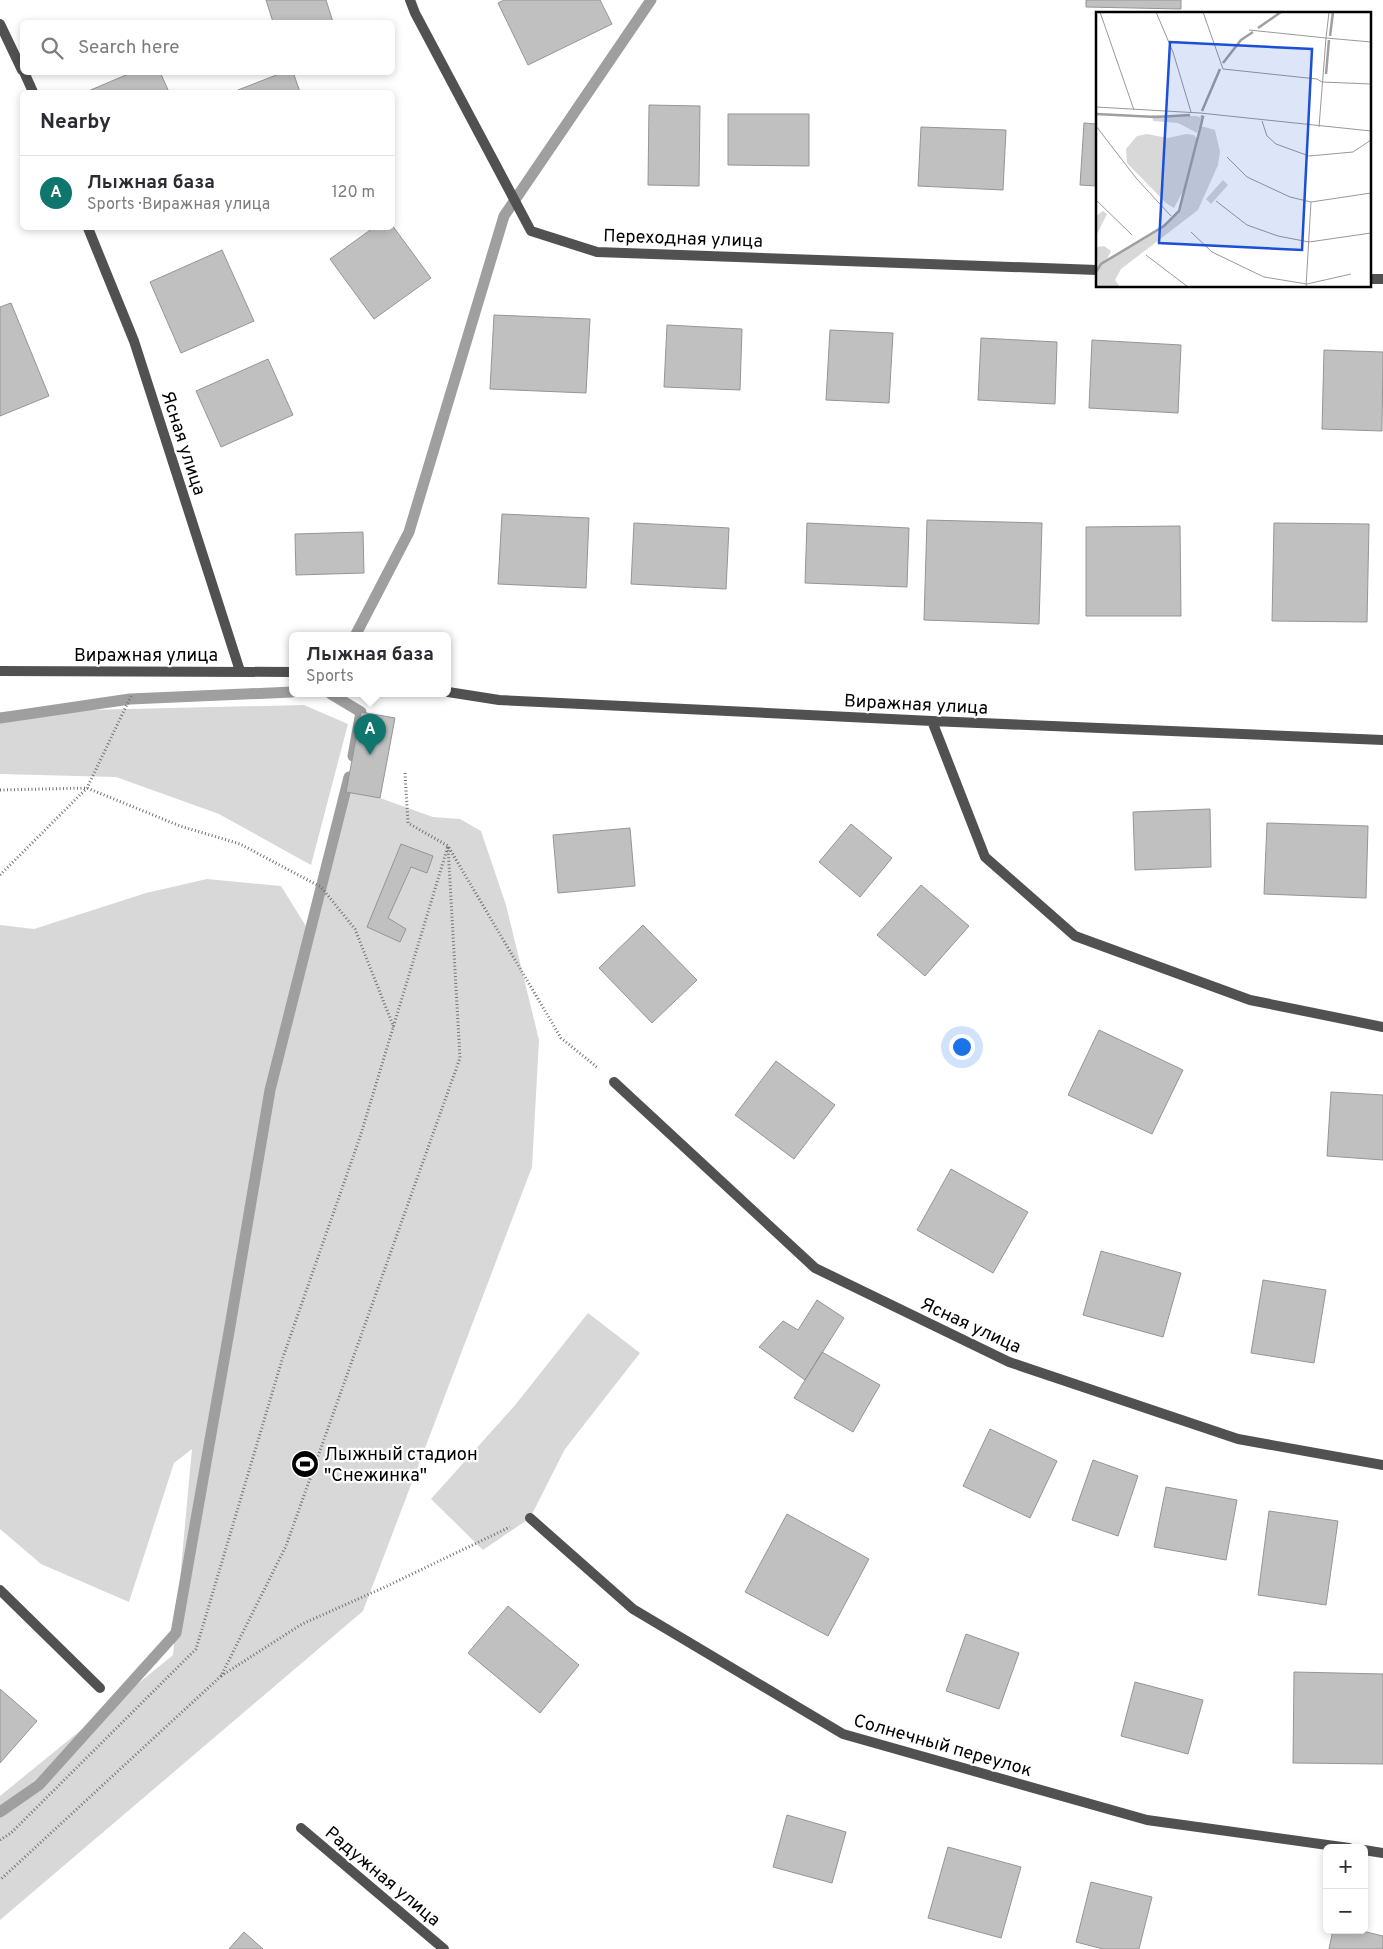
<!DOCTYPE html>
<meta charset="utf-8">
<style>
body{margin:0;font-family:Overpass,sans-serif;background:#f2f2f3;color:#2b2b33}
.controls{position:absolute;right:15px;bottom:15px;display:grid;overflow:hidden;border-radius:8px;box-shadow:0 2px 8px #0003}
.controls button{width:45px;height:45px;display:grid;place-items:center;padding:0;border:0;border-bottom:1px solid #e1e1e2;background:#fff;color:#2b2b33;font:25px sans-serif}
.you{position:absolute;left:961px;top:1046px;width:18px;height:18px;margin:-12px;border:4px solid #fff;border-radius:50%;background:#1a73e8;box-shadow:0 0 0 8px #1a73e833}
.badge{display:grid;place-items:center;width:32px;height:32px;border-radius:50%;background:#0f766e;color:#fff;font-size:16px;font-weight:700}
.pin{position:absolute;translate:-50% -41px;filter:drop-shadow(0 1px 2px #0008)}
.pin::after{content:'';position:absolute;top:26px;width:18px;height:15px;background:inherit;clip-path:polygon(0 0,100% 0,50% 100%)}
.popup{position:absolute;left:289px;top:632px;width:162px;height:65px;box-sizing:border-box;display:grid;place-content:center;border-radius:8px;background:#fff;filter:drop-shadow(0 1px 4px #0005);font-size:16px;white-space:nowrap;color:#7c7c81}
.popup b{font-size:19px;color:#2b2b33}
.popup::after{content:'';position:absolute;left:50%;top:100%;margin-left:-10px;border:10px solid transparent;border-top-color:#fff}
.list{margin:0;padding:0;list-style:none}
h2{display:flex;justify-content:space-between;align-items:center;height:65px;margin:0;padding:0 20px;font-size:21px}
h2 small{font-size:16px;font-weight:400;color:#7c7c81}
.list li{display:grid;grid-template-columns:32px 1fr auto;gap:15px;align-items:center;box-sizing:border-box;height:75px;padding:0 20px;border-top:1px solid #e1e1e2}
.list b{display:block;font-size:19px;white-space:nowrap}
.list p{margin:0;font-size:16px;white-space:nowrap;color:#7c7c81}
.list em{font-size:16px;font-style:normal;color:#7c7c81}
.icon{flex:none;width:28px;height:28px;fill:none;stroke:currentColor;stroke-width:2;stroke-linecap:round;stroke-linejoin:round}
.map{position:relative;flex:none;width:1383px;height:1949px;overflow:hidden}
.search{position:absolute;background:#fff;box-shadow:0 2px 8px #0003;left:20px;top:20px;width:375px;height:55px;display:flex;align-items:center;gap:12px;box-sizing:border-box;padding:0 18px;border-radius:8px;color:#7c7c81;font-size:19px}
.panel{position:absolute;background:#fff;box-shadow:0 2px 8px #0003;left:20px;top:90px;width:375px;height:140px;border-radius:8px}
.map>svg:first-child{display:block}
</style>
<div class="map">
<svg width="1383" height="1949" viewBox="0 0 1383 1949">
<rect width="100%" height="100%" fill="#fff"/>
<path fill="#d8d8d8" d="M304 705 348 724 311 865 219 814 116 777 0 774V712Z
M346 792 380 798 433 817 460 819 481 831 506 905 539 1040 532 1167 363 1611 0 1920V1796L173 1655 192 1449 174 1463 129 1602 41 1564 0 1529V925L34 929 146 893 207 879 281 886 309 931Z
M588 1313 640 1353 565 1449 530 1518 483 1550 431 1499 516 1404Z"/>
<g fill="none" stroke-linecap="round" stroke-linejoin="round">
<path stroke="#9f9f9f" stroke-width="11" d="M355 636 409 532 504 216 651 0
M331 694 361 712 353 756
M0 718 130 699 292 692
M0 1812 39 1785 176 1633 230 1326 270 1090 349 777"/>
</g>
<path fill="#c0c0c0" stroke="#959595" d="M266 0H326L333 22H273Z
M504 0H600L612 24 528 65 498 3Z
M1086 0H1181V9L1086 7Z
M133 72H160L169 92H86Z
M284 72H293L300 92H239L238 90Z
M649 105 700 106 699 186 648 185Z
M728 114H809V166L728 165Z
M1084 123 1097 124V186L1080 185Z
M921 127 1006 130 1003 190 918 186Z
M392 225 431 278 374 319 330 259 373 228H392Z
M222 250 254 321 181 353 150 282Z
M11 303 49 396 0 416V307Z
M494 315 590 319 586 393 490 389Z
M667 325 742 329 740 390 664 387Z
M830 330 893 333 889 403 826 400Z
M981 338 1057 342 1055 404 978 400Z
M1092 340 1181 345 1178 413 1089 408Z
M1324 350 1383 352 1382 431 1322 429Z
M268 359 293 415 221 447 196 391Z
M502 514 589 518 586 588 498 584Z
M927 520 1042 523 1039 624 924 620Z
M634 523 729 528 726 589 631 584Z
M807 523 909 528 907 587 805 583Z
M1274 523 1369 524 1367 622 1272 621Z
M1180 526 1181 616H1086V527Z
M363 532 364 573 296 575 295 534Z
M361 712 395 718 380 798 346 792Z
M1210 809 1211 867 1135 870 1133 812Z
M1267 823 1368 826 1366 898 1264 894Z
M851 824 892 858 860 897 819 862Z
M630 828 635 886 558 893 553 835Z
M401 844 433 856 427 873 411 867 388 918 406 929 400 942 367 927Z
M921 885 969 926 925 976 877 935Z
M643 925 697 980 652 1023 599 968Z
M1099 1030 1183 1070 1152 1134 1068 1095Z
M776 1061 835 1105 794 1159 735 1115Z
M1331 1092 1383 1095V1160L1327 1156Z
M951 1169 1028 1212 993 1273 917 1230Z
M1101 1251 1181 1273 1163 1337 1083 1315Z
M1263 1280 1326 1290 1314 1363 1251 1353Z
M817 1300 844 1318 805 1380 759 1347 783 1321 798 1330Z
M822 1352 880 1385 853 1432 794 1398Z
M990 1429 1057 1461 1030 1518 963 1486Z
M1093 1460 1138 1476 1118 1536 1072 1520Z
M1166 1487 1237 1500 1226 1560 1154 1547Z
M1269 1511 1338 1521 1326 1605 1258 1595Z
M787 1514 869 1559 828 1636 745 1592Z
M508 1606 579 1665 540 1713 468 1653Z
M966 1634 1019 1653 999 1709 946 1691Z
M1294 1672 1383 1674V1764L1293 1763Z
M1135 1682 1203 1700 1188 1754 1121 1736Z
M0 1689 37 1721 0 1763Z
M787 1815 846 1832 832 1883 773 1867Z
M948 1847 1021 1867 1001 1938 928 1918Z
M1091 1882 1152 1897 1139 1949H1103L1076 1942Z
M1333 1930H1358L1383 1936V1949H1329Z
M244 1932 263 1949H229Z"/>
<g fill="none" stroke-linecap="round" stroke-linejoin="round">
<path stroke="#737373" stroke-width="3" stroke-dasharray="1 2.5" stroke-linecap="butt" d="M405 773 408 823 448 846 561 1038 598 1068
M0 790 87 788 180 826 240 844 321 887 355 929 394 1028
M0 875 87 788 132 694
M221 1676 302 1624 385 1587 510 1527
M0 1840 11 1833 196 1649 282 1360 360 1137 448 846 460 1058 286 1546 221 1676 0 1880"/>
<path stroke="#515151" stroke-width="10" d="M410 0 415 13 531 231 597 252 1097 270
M0 24 22 70
M24 72 33 92
M88 228 134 341 240 671
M1369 279H1383
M0 671 292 672
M448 692 499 700 932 721 1383 740
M932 721 985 857 1075 936 1250 1000 1383 1027
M614 1082 815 1268 1009 1362 1238 1439 1383 1465
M530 1518 633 1609 843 1734 1147 1820 1349 1848
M0 1590 100 1688
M301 1828 444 1949
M1364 1850 1383 1853"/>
</g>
<defs>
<g id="stadium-disc" transform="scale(1.4375)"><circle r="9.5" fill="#000" stroke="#fff"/><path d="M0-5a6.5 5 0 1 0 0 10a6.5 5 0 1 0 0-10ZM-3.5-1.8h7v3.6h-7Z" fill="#fff"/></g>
</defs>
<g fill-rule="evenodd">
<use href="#stadium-disc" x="305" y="1464"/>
</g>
<g text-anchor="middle" stroke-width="4.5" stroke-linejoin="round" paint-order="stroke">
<g font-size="18" fill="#000" stroke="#fff">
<text transform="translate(683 238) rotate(2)" y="6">Переходная улица</text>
<text transform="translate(184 443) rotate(72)" y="6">Ясная улица</text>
<text x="146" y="661">Виражная улица</text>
<text transform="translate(916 704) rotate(3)" y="6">Виражная улица</text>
<text transform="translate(971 1325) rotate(25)" y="6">Ясная улица</text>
<text transform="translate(943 1745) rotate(16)" y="6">Солнечный переулок</text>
<text transform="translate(383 1876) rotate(40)" y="6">Радужная улица</text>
</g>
<g font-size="18" fill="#000" stroke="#fff" text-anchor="start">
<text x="324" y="1460">Лыжный стадион<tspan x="324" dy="21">"Снежинка"</tspan></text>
</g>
</g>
<g transform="translate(1096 12)">
<rect width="275" height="275" fill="#fff"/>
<path d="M56 103 101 104 106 106 101 121 82 111 57 109ZM105 114 119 118 124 140 122 153 102 198 25 257 19 268 24 275H0V235L8 234 15 239 11 247 49 226 83 201 86 181 78 196 70 191 31 151 30 137 41 124 51 122 72 126 90 122 98 123 101 127ZM127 168 132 173 115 192 110 187ZM7 199 11 202 0 224V204Z" fill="#d8d8d8"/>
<path fill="none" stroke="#9f9f9f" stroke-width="2.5" d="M162 16 185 0M234 24 237 0M127 51 145 28 157 20M230 62 233 28M106 99 124 57M0 102 60 105 94 103M0 260 5 252 68 214 83 199 107 105 105 104"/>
<path fill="none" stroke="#999" stroke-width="1" d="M4 0 38 98M60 0 77 40 95 100M107 0 127 57 221 67 226 70 275 72M153 18 230 26 233 0M0 95 104 101 275 119M166 109 171 124 180 132 213 144 257 140 275 128M0 114 40 166 75 204M223 115 230 26 275 30M131 145 151 165 194 185 215 190 275 181M0 188 36 223M120 189 151 213 182 224 213 230 275 221M95 220 116 240 168 265 211 272 255 262M50 243 92 275M210 275 215 190"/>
<path fill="#1d4ed8" fill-opacity="0.15" stroke="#1d4ed8" stroke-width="2.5" d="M74 30 216 37 206 238 63 231Z"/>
<rect width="275" height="275" fill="none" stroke="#000" stroke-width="2.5"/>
</g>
</svg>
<div class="controls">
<button>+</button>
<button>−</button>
</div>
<div class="you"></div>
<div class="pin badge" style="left:370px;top:755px">A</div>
<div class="popup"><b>Лыжная база</b>Sports</div>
<div class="search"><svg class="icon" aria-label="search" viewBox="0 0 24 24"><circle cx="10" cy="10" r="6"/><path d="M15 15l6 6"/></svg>Search here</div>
<section class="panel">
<h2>Nearby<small></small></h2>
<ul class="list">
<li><span class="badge">A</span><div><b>Лыжная база</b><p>Sports · Виражная улица</p></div><em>120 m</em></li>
</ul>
</section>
</div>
